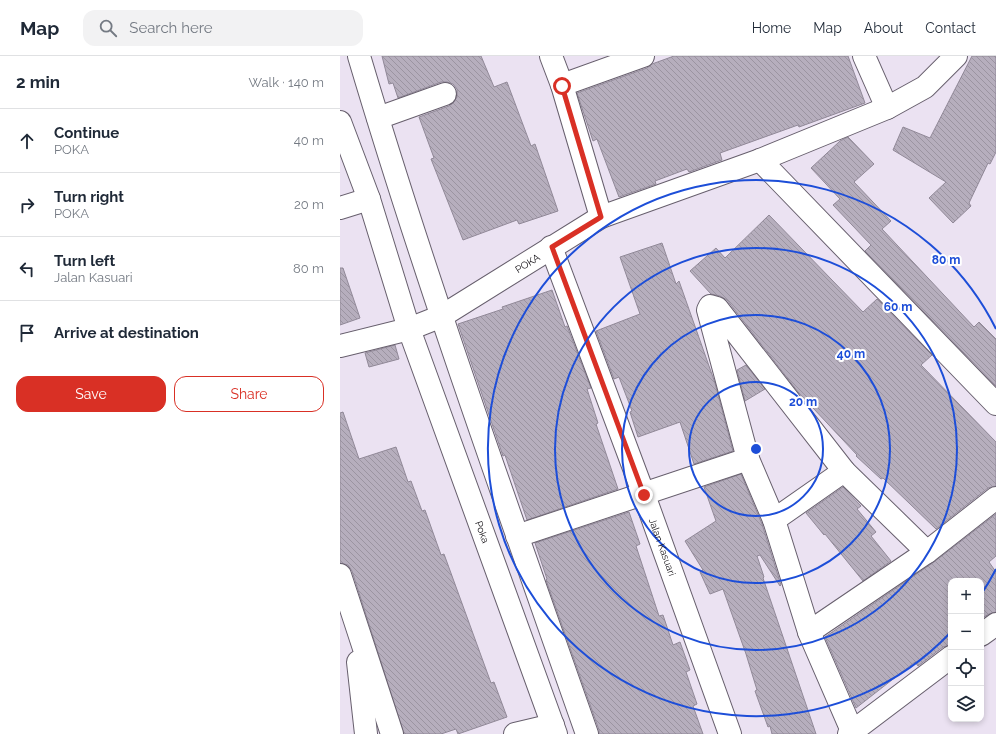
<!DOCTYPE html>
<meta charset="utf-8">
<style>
body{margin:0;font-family:Raleway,sans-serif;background:#f2f2f3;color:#1f2937}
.controls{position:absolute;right:12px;bottom:12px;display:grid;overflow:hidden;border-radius:8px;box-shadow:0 2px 6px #0003}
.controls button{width:36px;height:36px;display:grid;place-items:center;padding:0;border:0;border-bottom:1px solid #e0e1e3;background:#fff;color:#1f2937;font:20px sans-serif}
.stop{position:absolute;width:12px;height:12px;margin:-9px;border:3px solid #d93025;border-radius:50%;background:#fff}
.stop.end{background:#d93025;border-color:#fff;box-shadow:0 1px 4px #0008}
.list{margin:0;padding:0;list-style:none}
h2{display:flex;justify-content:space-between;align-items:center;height:52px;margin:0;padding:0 16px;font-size:17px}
h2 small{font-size:13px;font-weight:400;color:#747a83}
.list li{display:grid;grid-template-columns:26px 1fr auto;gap:12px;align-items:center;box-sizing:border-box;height:64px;padding:0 16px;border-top:1px solid #e0e1e3}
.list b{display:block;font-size:15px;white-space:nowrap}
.list p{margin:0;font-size:13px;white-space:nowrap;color:#747a83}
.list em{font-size:13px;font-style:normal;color:#747a83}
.actions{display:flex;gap:8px;padding:12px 16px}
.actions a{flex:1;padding:9px 0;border:1px solid #d93025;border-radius:12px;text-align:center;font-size:14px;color:#d93025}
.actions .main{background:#d93025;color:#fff}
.icon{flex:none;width:22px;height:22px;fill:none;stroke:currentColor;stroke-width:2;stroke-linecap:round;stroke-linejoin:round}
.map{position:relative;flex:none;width:656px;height:678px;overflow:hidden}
header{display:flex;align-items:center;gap:24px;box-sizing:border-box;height:56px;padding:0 20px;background:#fff;border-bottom:1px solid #e0e1e3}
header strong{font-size:19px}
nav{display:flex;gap:22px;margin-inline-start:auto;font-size:14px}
.search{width:280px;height:36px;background:#f2f2f3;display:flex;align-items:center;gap:10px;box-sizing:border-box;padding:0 14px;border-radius:12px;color:#747a83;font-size:15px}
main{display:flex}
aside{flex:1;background:#fff}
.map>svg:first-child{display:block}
</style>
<header>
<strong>Map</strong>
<div class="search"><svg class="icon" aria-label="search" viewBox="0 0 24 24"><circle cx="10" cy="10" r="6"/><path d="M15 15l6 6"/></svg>Search here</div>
<nav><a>Home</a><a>Map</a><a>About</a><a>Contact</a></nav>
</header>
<main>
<aside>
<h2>2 min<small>Walk · 140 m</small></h2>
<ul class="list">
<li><svg class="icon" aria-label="ahead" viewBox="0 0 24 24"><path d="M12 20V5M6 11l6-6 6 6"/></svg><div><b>Continue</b><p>POKA</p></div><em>40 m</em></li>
<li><svg class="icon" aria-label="right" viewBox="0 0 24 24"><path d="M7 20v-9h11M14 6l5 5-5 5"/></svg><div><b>Turn right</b><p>POKA</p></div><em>20 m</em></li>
<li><svg class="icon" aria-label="left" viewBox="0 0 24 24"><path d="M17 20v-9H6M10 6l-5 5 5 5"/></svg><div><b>Turn left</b><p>Jalan Kasuari</p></div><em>80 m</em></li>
<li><svg class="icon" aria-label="arrive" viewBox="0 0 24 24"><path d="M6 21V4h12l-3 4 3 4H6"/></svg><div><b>Arrive at destination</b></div></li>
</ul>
<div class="actions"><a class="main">Save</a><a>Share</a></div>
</aside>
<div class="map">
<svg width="656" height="678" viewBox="0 0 656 678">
<defs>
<pattern id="building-back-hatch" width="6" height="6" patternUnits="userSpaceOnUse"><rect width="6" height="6" fill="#b6aebd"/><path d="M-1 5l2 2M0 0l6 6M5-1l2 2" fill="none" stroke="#9b94a1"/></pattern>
</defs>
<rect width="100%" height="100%" fill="#ebe2f2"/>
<path fill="url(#building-back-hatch)" stroke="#918998" d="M42 0H141L154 31 167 26 191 90 195 88 218 155 179 168 177 164 123 184 91 103 94 102 79 61 109 50 114 46 117 41V33L113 28 107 26H101L58 42 53 27 49 28Z
M334 0H508L525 47 459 71 458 69 380 97 382 104 349 116 347 113 315 125 316 128 279 141 257 83 253 85 237 37 307 12 312 8Z
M632 0H656V96L650 108 648 107 629 147 631 150 613 167 589 142 606 126 553 94 563 71 590 82Z
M508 81 534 108 514 126 551 165 542 173 634 271 639 266 656 283V330L525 195 531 189 493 149 500 143 471 112 500 85Z
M429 159 523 256 537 243 592 299 581 309 656 386V430L648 432 596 473 543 422 541 423 516 400 517 399 458 336 387 244 380 240 371 238 350 215 376 192 385 202Z
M322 187 336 228 339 225 375 327 393 395 354 408 340 366 298 381 290 356 292 355 279 321 274 323 256 275 300 258 280 201Z
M0 212H3L20 262 0 269Z
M212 234 225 271 227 270 251 332 247 333 258 367 256 368 278 433 187 464 165 399 163 400 118 268 163 253 162 251Z
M55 289 59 303 29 311 25 297Z
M406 309 425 333 405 345 397 314Z
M3 356 19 403 56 391 68 426 71 425 82 455 85 454 101 499 104 498 151 627 154 626 167 661 118 678 116 673 101 678H64L12 515 8 509 0 507V357Z
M401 418 422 468 441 529 440 530 420 499 417 500 424 521 423 522 476 678H432L430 670 428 671 415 635 417 634 406 598 383 533 370 538 360 516 363 514 345 485 376 465 364 431Z
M503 431 521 450 517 453 536 476 531 480 551 505 523 525 485 478 484 479 466 457Z
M289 456 300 488 296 490 319 560 323 559 333 589 340 586 350 614 346 616 357 648 353 650 363 678H259V674L206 524 207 523 195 487Z
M656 458V500L649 506 656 516V556L649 558 644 561 641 557V525H611V589L603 591 578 610 575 606 516 652 485 581 594 506Z"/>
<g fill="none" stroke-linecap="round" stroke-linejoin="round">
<g stroke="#675f6d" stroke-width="24">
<g id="minor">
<path d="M19 0C87 229 168 453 247 678"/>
<path d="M211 0 222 29 261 161"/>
<path d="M524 0 547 52"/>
<path d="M222 29 303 0"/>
<path d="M38 62 105 38"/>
<path id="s1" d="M0 66 29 143 69 273 216 678"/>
<path d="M420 104 656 348"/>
<path d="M0 152 29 143"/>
<path id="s2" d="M211 191 304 439 390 678"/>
<path id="s3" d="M0 290 69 273 102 260 261 161 420 104 547 52 585 31 616 0"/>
<path d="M504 415 377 252 370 250 368 254 408 403 434 464 469 576 512 675"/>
<path d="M434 464 504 415 587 496"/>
<path d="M177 480 408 403"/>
<path d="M0 519 52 678"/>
<path d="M469 576 587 496 656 442"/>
<path d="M641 579 656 568"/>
<path d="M18 606 26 678"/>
<path d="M175 678 213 669"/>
<path d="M509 678 611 601"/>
</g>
</g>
<use href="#minor" stroke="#fff" stroke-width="22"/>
</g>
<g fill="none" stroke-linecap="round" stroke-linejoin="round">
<path stroke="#d93025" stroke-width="5" d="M222 30 261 161 212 191 304 439"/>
</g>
<g fill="none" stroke="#1d4ed8" stroke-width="2">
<circle cx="416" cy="393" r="67"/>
<circle cx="416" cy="393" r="134"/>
<circle cx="416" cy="393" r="201"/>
<path d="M656 513A268 268 0 0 1 642 537M610 577A268 268 0 1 1 656 273"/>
</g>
<g text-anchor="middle" stroke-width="4" stroke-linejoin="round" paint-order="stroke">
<g font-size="10" fill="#100d12" stroke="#fff">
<text dy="4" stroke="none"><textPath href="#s3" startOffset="207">POKA</textPath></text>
<text dy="4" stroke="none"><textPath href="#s1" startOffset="434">Poka</textPath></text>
<text dy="4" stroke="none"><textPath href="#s2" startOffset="320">Jalan Kasuari</textPath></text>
</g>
</g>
<circle cx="416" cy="393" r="6" fill="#1d4ed8" stroke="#fff" stroke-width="2"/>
<g font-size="12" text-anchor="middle" font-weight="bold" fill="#1d4ed8" stroke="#fff" stroke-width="4" stroke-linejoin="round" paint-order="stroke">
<text x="606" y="208">80 m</text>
<text x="558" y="255">60 m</text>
<text x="511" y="302">40 m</text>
<text x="463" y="350">20 m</text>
</g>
</svg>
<div class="controls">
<button>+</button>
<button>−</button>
<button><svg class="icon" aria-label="locate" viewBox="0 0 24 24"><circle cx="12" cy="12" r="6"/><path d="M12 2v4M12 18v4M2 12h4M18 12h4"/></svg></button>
<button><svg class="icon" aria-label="layers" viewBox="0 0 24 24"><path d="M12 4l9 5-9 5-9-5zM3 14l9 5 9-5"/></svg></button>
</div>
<div class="stop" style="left:222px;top:30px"></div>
<div class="stop end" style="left:304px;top:439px"></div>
</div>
</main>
